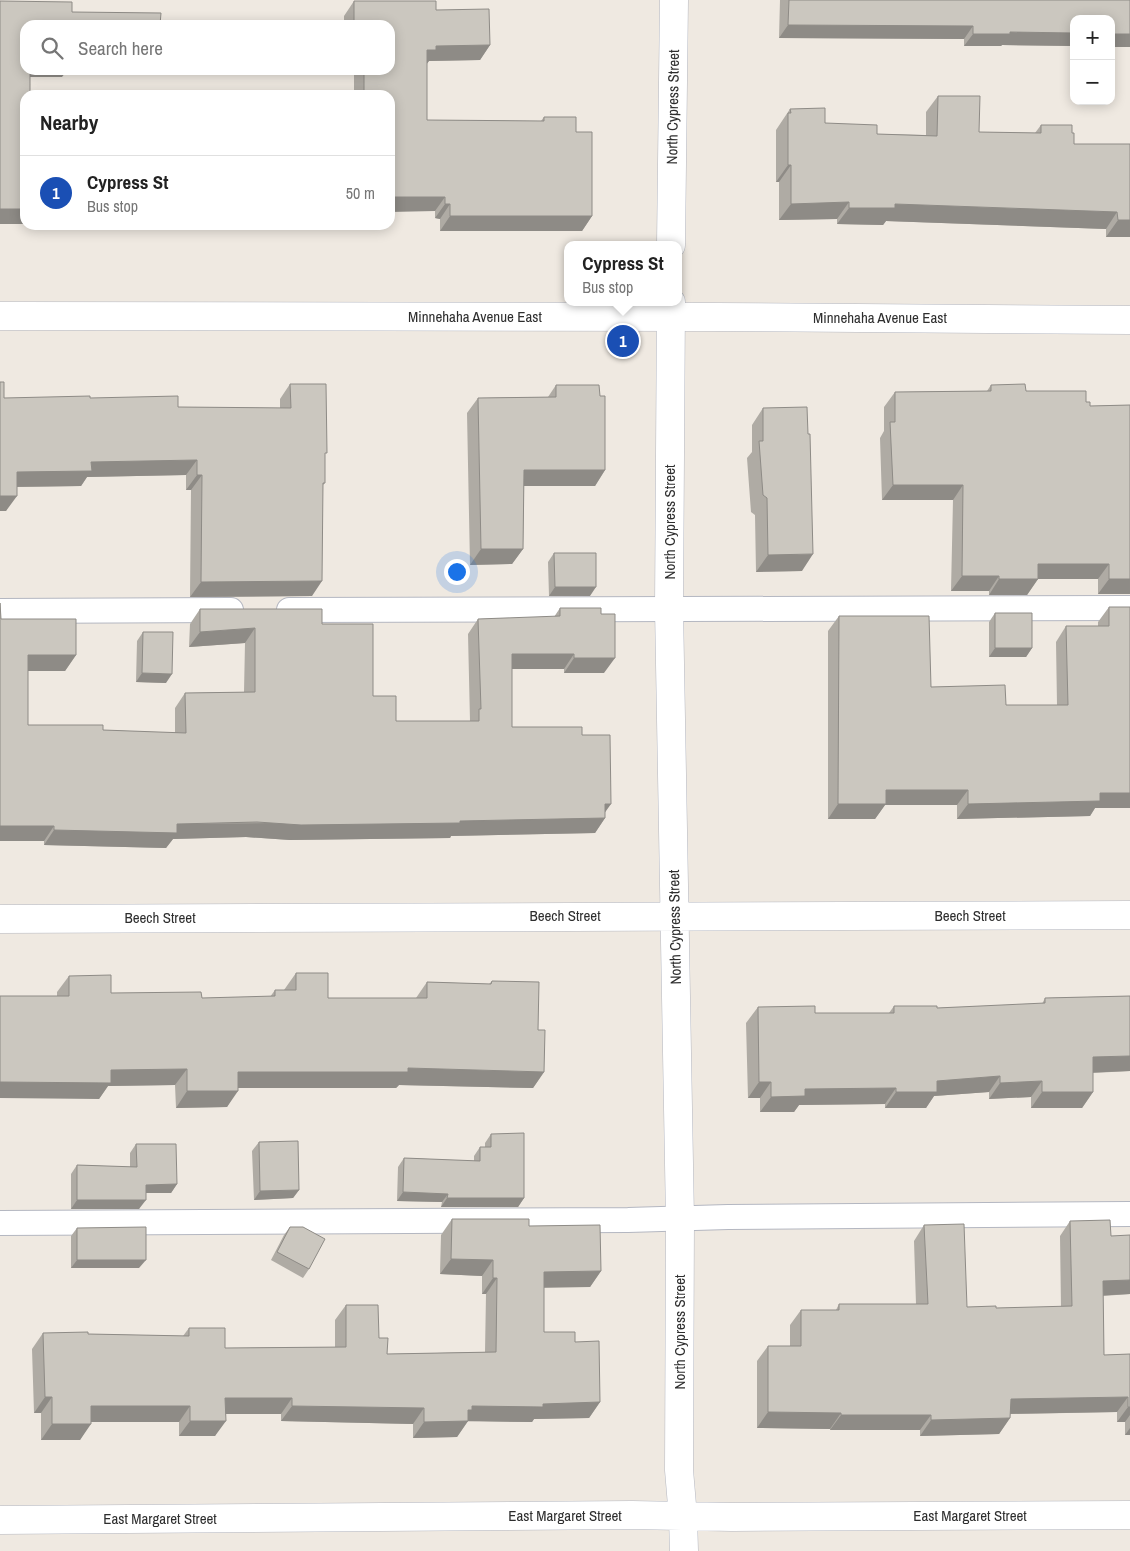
<!DOCTYPE html>
<meta charset="utf-8">
<style>
body{margin:0;font-family:"Archivo Narrow",sans-serif;background:#f6f6f6;color:#222}
.controls{position:absolute;right:15px;top:15px;display:grid;overflow:hidden;border-radius:10px;box-shadow:0 2px 12px #0003}
.controls button{width:45px;height:45px;display:grid;place-items:center;padding:0;border:0;border-bottom:1px solid #e0e0e0;background:#fff;color:#222;font:25px sans-serif}
.you{position:absolute;left:456px;top:571px;width:18px;height:18px;margin:-12px;border:4px solid #fff;border-radius:50%;background:#1a73e8;box-shadow:0 0 0 8px #1a73e833}
.badge{display:grid;place-items:center;width:32px;height:32px;border-radius:50%;background:#2563eb;color:#fff;font-size:16px;font-weight:700}
.pin{position:absolute;translate:-50% -50%;border:2px solid #fff;box-shadow:0 1px 5px #0006}
.popup{position:absolute;left:564px;top:241px;width:118px;height:65px;box-sizing:border-box;display:grid;place-content:center;border-radius:10px;background:#fff;filter:drop-shadow(0 1px 4px #0005);font-size:16px;white-space:nowrap;color:#767676}
.popup b{font-size:19px;color:#222}
.popup::after{content:'';position:absolute;left:50%;top:100%;margin-left:-10px;border:10px solid transparent;border-top-color:#fff}
.list{margin:0;padding:0;list-style:none}
h2{display:flex;justify-content:space-between;align-items:center;height:65px;margin:0;padding:0 20px;font-size:21px}
h2 small{font-size:16px;font-weight:400;color:#767676}
.list li{display:grid;grid-template-columns:32px 1fr auto;gap:15px;align-items:center;box-sizing:border-box;height:75px;padding:0 20px;border-top:1px solid #e0e0e0}
.list b{display:block;font-size:19px;white-space:nowrap}
.list p{margin:0;font-size:16px;white-space:nowrap;color:#767676}
.list em{font-size:16px;font-style:normal;color:#767676}
.icon{flex:none;width:28px;height:28px;fill:none;stroke:currentColor;stroke-width:2;stroke-linecap:round;stroke-linejoin:round}
.map{position:relative;flex:none;width:1130px;height:1551px;overflow:hidden}
.search{position:absolute;background:#fff;box-shadow:0 2px 12px #0003;left:20px;top:20px;width:375px;height:55px;display:flex;align-items:center;gap:12px;box-sizing:border-box;padding:0 18px;border-radius:15px;color:#767676;font-size:19px}
.panel{position:absolute;background:#fff;box-shadow:0 2px 12px #0003;left:20px;top:90px;width:375px;height:140px;border-radius:15px}
.map>svg:first-child{display:block}
</style>
<div class="map">
<svg width="1130" height="1551" viewBox="0 0 1130 1551">
<rect width="100%" height="100%" fill="#efe9e1"/>
<g fill="none" stroke-linecap="round" stroke-linejoin="round">
<g stroke="#b4b7c1" stroke-width="26">
<path id="lane" d="M289 610 1130 608
M0 611 231 610
M0 1223 628 1220 728 1217 1130 1214"/>
</g>
<g stroke="#b4b7c1" stroke-width="29">
<path id="street" d="M671 245 674 0
M671 302 669 608 680 1219 679 1470 683 1517 684 1551
M0 919 1130 915
M0 1520 632 1515 732 1517 1130 1515"/>
</g>
<g stroke="#b4b7c1" stroke-width="29">
<path id="secondary" d="M0 316 715 317 1130 320"/>
</g>
<use href="#lane" stroke="#fff" stroke-width="24"/>
<use href="#street" stroke="#fff" stroke-width="28"/>
<use href="#secondary" stroke="#fff" stroke-width="28"/>
</g>
<path fill="#afaba4" d="M780 0H1130V47H1111V19H1074V46L1002 45 1001 46H964V39L779 38Z
M354 1 436 10 490 45 480 60 429 61 427 63V120L541 121 544 117 576 132 592 216 582 231H440V219L435 218V211L390 95H354V70H390V25H344V16Z
M938 96 979 132 1035 133 1041 125 1072 133 1074 144H1130V237H1106V229L886 221 883 225 837 224V219L779 220V182H776V130L790 109 825 123 877 134 926 135V112Z
M290 384 325 456V483L323 485 312 596 190 597 191 490H186V475L87 477 81 486 17 487 6 511H0L4 398H90L178 407 280 408V399Z
M556 385 605 470 595 486H524L523 549 512 564 470 565 467 413 478 398 548 397Z
M991 385 1086 402 1090 406 1130 405V594H1098V579H1038L1027 595H989V591H951L953 500H882L880 438 884 431V407L895 392 987 391Z
M763 408 802 571 756 572 755 515 751 512 747 458 752 452V425Z
M554 553 590 596H549L548 562Z
M1109 607H1130L1095 808 1090 816 957 819V805H885L875 819H828V631L839 616 931 687 1006 705H1057L1056 642 1066 626H1098V622Z
M560 608 604 673H564V669H512V727L582 735 605 812V818L595 833 451 836 450 838 290 840 246 837 173 839 166 848 44 845V841H0L1 619 76 655 65 671H28V725L103 730 175 733V708L185 693 244 692 245 643 189 647 190 624 200 609 322 624 373 696 396 721H470L468 634 478 619 554 617Z
M995 613 1032 648 1026 657H989V622Z
M143 632 166 683 136 682 137 641Z
M296 973 328 998H416L427 982 489 984 492 981 538 1030 544 1072 533 1088 399 1085 396 1088H238L227 1107 176 1108 175 1085 108 1086 99 1099 57 996V992L69 976 111 993 202 998 270 997 275 990H284Z
M1130 996V1071L1093 1073V1092L1082 1108H1031V1097L989 1099V1092L934 1096 926 1108H885V1104L799 1105 794 1112H760V1098H748L746 1023 758 1007 815 1013H889L894 1006 937 1008 1042 1004 1045 998Z
M491 1134 524 1198 518 1207H441L442 1202 397 1201 398 1167 404 1158 474 1161V1156L480 1147H485V1143Z
M259 1142 299 1190 293 1198 254 1200 252 1151Z
M136 1144 177 1184 171 1193H146L139 1209H71V1174L77 1165 130 1167V1153Z
M452 1219 529 1226 601 1271 590 1287H544V1332L575 1342 600 1402 589 1418 534 1419 532 1422 468 1421 457 1437 413 1438V1424L281 1421V1414H226L215 1436H179V1422H91L80 1440H41V1413H34L32 1349 43 1333 183 1336 189 1328 225 1348 335 1347V1320L346 1305 379 1338 387 1354 485 1352 486 1294H482V1276L440 1274 441 1235Z
M1070 1221 1111 1236 1130 1294 1103 1296 1104 1355 1130 1354V1435H1125V1422H1117V1412L1010 1414V1418L999 1434 920 1436V1430H830V1429L757 1428V1361L768 1346H790V1325L801 1310H836L839 1304H916L914 1241 924 1225 967 1307 996 1308 1061 1307 1060 1236Z
M290 1227 309 1269 303 1278 271 1260 284 1235Z
M77 1228 139 1268H71V1236Z"/>
<path fill="#8e8b86" d="M788 25 973 26 964 39 779 38Z
M1010 32 1074 33V46L1002 45 1001 46H964L973 34Z
M1111 34H1130V47H1111Z
M490 45 480 60 429 61 426 65 427 50 436 46Z
M25 70H151L150 72H66L62 77H20Z
M788 165H791L779 182H776Z
M390 197H445L435 211 390 212Z
M849 202 837 219 779 220 791 204Z
M445 204H450L440 219 435 218Z
M895 204 1117 212 1106 229 886 221 883 225 837 224 849 208Z
M0 209H25V224H0Z
M450 216H592L582 231H440Z
M1118 220H1130V237H1106Z
M66 225H121L119 227 65 226Z
M197 460 186 475 87 477 81 486 6 487 17 472 91 462Z
M524 470H605L595 486H513Z
M197 475H202L191 490H186Z
M893 485H963L953 500H882Z
M0 496H17L6 511H0Z
M481 549H523L512 564 470 565Z
M813 554 802 571 756 572 768 555Z
M1038 564H1109L1098 579H1038L1027 595H989L999 579Z
M962 576H999L989 591H951Z
M1109 579H1130V594H1098Z
M322 581 312 596 190 597 201 582Z
M555 587H596L590 596H549Z
M255 628 245 643 189 647 200 632Z
M995 648H1032L1026 657H989Z
M512 654H574L564 669H502Z
M28 655H76L65 671H18Z
M574 658H615L604 673H564Z
M142 673 172 674 166 683 136 682Z
M886 790H968L957 805H885L875 819H828L838 804Z
M1100 793H1130V808H1095L1090 816 957 819 968 804Z
M605 804H611L601 818H605L595 833 451 836 450 838 290 840 246 837 173 839 166 848 44 845 54 830 177 824 460 821Z
M0 826H54L44 841H0Z
M1130 1056V1071L1082 1073 1093 1057Z
M408 1068 544 1072 533 1088 399 1085 396 1088H226L238 1072Z
M187 1069 175 1085 108 1086 99 1099 0 1098V1082L111 1070Z
M1000 1076 989 1092 934 1096 926 1108H885L896 1092 937 1081Z
M1042 1081 1031 1097 989 1099 1000 1083Z
M759 1082H771L760 1098H748Z
M896 1088 885 1104 799 1105 794 1112H760L771 1097 805 1089Z
M187 1091H238L227 1107 176 1108Z
M1042 1092H1093L1082 1108H1031Z
M177 1184 171 1193H139L146 1185Z
M299 1190 293 1198 254 1200 260 1191Z
M403 1192 448 1194 442 1202 397 1201Z
M447 1198H524L518 1207H441Z
M77 1200H146L139 1209H71Z
M451 1259 493 1260 482 1276 440 1274Z
M77 1260H146L139 1268H71Z
M601 1271 590 1287 533 1288 544 1272Z
M493 1278H497L486 1294H482Z
M1130 1280V1294L1093 1296 1103 1281Z
M45 1397H52L41 1413H34Z
M1128 1397 1117 1412 1000 1414 1011 1399Z
M225 1398H292L281 1414H214Z
M600 1402 589 1418 534 1419 532 1422 464 1421H468L457 1437 413 1438 424 1422 468 1410 472 1406Z
M91 1406H190L179 1422H80Z
M292 1406 424 1408 413 1424 281 1421Z
M1128 1407H1130V1415L1125 1422H1117Z
M768 1412 841 1413 830 1429 757 1428Z
M841 1415H931L920 1430H830Z
M1010 1418 999 1434 920 1436 931 1420Z
M190 1421H226L215 1436H179Z
M52 1424H91L80 1440H41Z
M1130 1428V1435H1125Z"/>
<path fill="#cbc7bf" stroke="#8e8b86" d="M789 0H1130V34H1111V19H1074V33L1010 32V34H973V26L788 25Z
M0 1 72 2V12L161 13 160 25H25V70H30V95H25V209H0Z
M354 1H436V10L489 9 490 45 436 46V50H427V120L544 121V117H576V132H592V216H450V204H445V197H390V95H364V70H390V25H354Z
M938 96H980L979 132 1041 133V125H1072V133H1074V144H1130V220H1118L1117 212 895 204V208H849V202L791 204V165H788V113H791L790 109 825 108V123L877 125V134L937 136Z
M0 382H4V398L90 396V398L178 396V407L291 408 290 384H326L327 453H325V483H323L322 581 201 582 202 475H197V460L91 462 92 471 17 472V496H0Z
M1025 384 1026 391H1086V402H1090V406L1130 405V579H1109V564H1038V579H999V576H962L963 485H893L890 422H895V392L991 391V385Z
M556 385H599L600 396H605V470H524L523 549H481L478 398 556 397Z
M807 407 808 434H810L813 554 768 555 767 498 763 495 759 441H763V408Z
M554 553H596V587H555Z
M0 603 1 619H76V655H28V725H103V730L186 733 185 693 255 692V628L200 632V609H322V624H373V696H396V721H479V709H481L478 619 560 616V608H601V614H615V658H574V654H512V727H582V735H610L611 804H605V818L460 821V823L301 825 257 822 177 824V833L54 830V826H0Z
M1109 607H1130V793H1100V801L968 804V790H886V804H838L839 616H929L931 687 1005 685 1006 705H1068L1066 626H1109Z
M995 613H1032V648H995Z
M143 632H173L172 674 142 673Z
M296 973H328V998H427V982L491 984 492 981 539 982 538 1030H545L544 1072 408 1068V1072H238V1091H187V1069L111 1070V1083L0 1082V996H69V976L111 975V993L201 992 202 998 275 996V990H296Z
M1130 996V1056L1093 1057V1092H1042V1081L1000 1083V1076L937 1081V1092H896V1088L805 1089V1096L771 1097V1082H759L758 1007 815 1006V1013H894V1006H937V1008L1045 1003V998Z
M524 1133V1198H447L448 1194 403 1192 404 1158 480 1161V1147H491V1134Z
M298 1141 299 1190 260 1191 259 1142Z
M136 1144H176L177 1184 146 1185V1200H77V1165L137 1167Z
M452 1219H529V1226L600 1225 601 1271 544 1272V1332H575V1342L599 1341 600 1402 543 1404V1407L472 1406V1410H468V1421L424 1422V1408L292 1406V1398H225L226 1421H190V1406H91V1424H52V1397H45L43 1333 88 1332V1334L189 1336V1328H225V1348L346 1347V1305H378L379 1338H388L387 1354 496 1352 497 1278H493V1260L451 1259Z
M1110 1220 1111 1236 1130 1235V1280L1103 1281 1104 1355 1130 1354V1407H1128V1397L1011 1399 1010 1418 931 1420V1415H841V1413L768 1412V1346H801V1310H839V1304H928L924 1225 964 1224 967 1307 996 1306V1308L1072 1306 1070 1221Z
M146 1227V1260H77V1228Z
M290 1227H303L325 1239 309 1269 277 1252Z"/>
<g text-anchor="middle" stroke-width="4" stroke-linejoin="round" paint-order="stroke">
<g font-size="15" fill="#2e2e2e" stroke="#fff">
<text transform="translate(673 107) rotate(-89)" y="5">North Cypress Street</text>
<text x="475" y="322">Minnehaha Avenue East</text>
<text x="880" y="323">Minnehaha Avenue East</text>
<text transform="translate(670 522) rotate(-90)" y="5">North Cypress Street</text>
<text x="565" y="921">Beech Street</text>
<text x="970" y="921">Beech Street</text>
<text x="160" y="923">Beech Street</text>
<text transform="translate(675 927) rotate(-91)" y="5">North Cypress Street</text>
<text transform="translate(680 1332) rotate(-90)" y="5">North Cypress Street</text>
<text x="565" y="1521">East Margaret Street</text>
<text x="970" y="1521">East Margaret Street</text>
<text x="160" y="1524">East Margaret Street</text>
</g>
</g>
</svg>
<div class="controls">
<button>+</button>
<button>−</button>
</div>
<div class="you"></div>
<div class="pin badge" style="left:623px;top:341px;background:#1a4fb4">1</div>
<div class="popup"><b>Cypress St</b>Bus stop</div>
<div class="search"><svg class="icon" aria-label="search" viewBox="0 0 24 24"><circle cx="10" cy="10" r="6"/><path d="M15 15l6 6"/></svg>Search here</div>
<section class="panel">
<h2>Nearby<small></small></h2>
<ul class="list">
<li><span class="badge" style="background:#1a4fb4">1</span><div><b>Cypress St</b><p>Bus stop</p></div><em>50 m</em></li>
</ul>
</section>
</div>
